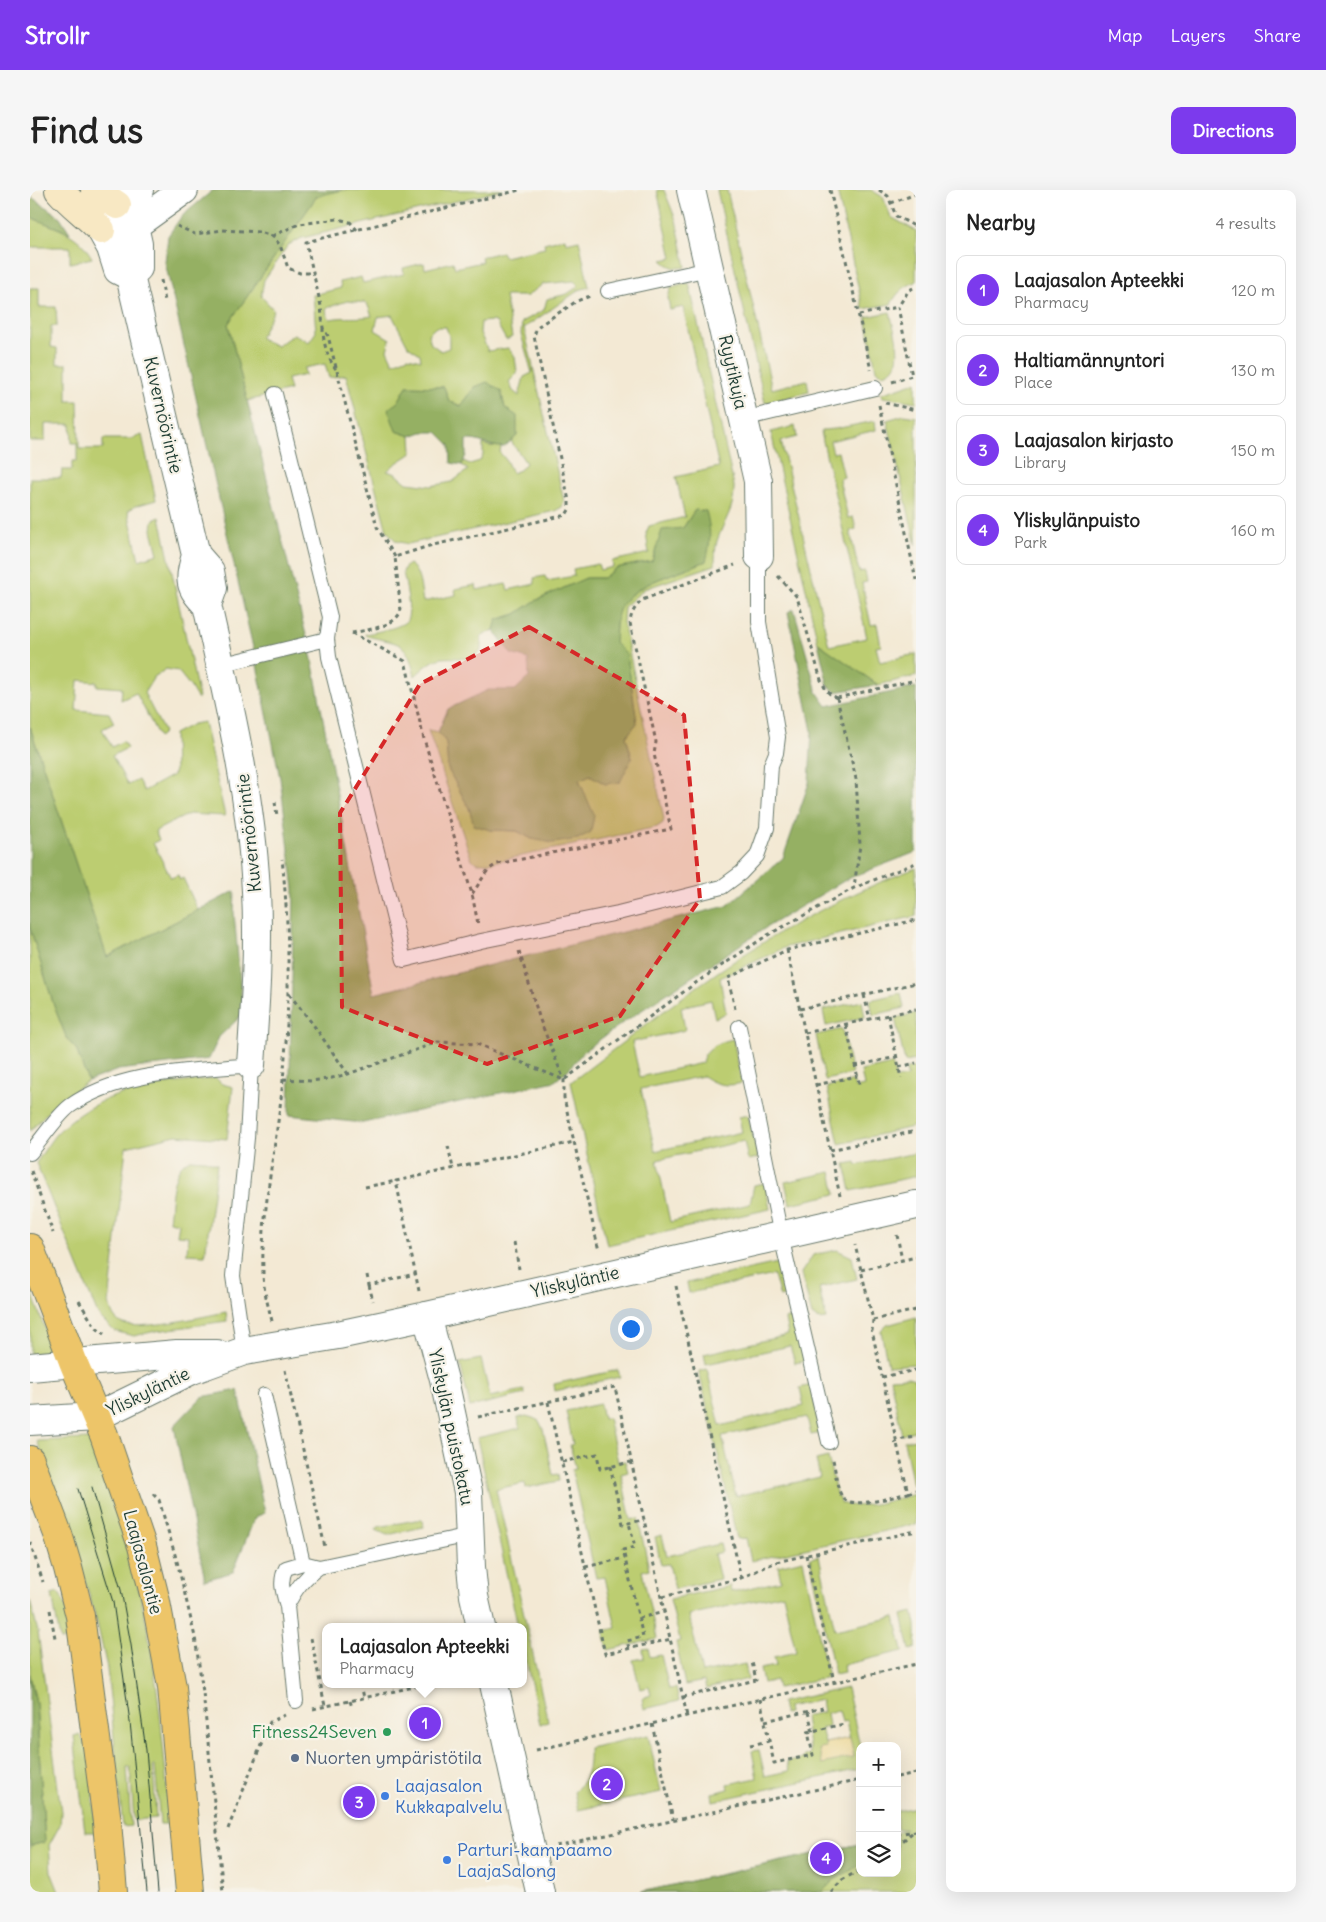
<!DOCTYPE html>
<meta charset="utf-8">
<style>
body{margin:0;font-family:Delius,sans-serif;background:#f6f6f6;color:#222}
.controls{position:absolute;right:15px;bottom:15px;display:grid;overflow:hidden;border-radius:10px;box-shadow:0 5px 20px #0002}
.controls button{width:45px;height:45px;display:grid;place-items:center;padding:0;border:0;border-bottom:1px solid #e0e0e0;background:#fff;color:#222;font:25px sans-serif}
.you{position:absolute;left:600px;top:1138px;width:18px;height:18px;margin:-12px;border:4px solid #fff;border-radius:50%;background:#1a73e8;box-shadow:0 0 0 8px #1a73e833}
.badge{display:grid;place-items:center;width:32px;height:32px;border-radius:50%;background:#7c3aed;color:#fff;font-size:16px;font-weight:700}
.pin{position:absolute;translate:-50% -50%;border:2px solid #fff;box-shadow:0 1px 5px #0006}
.popup{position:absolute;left:292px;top:1433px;width:205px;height:65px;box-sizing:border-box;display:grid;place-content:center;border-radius:10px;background:#fff;filter:drop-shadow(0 1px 4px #0005);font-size:16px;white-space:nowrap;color:#767676}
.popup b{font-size:19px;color:#222}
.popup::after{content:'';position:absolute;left:50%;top:100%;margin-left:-10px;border:10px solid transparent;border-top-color:#fff}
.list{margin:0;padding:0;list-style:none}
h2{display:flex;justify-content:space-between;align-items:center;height:65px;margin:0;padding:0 20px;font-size:21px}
h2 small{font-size:16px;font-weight:400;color:#767676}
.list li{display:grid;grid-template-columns:32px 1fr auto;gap:15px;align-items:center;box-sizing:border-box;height:70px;margin:0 10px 10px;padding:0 10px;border:1px solid #e0e0e0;border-radius:10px}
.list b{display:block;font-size:19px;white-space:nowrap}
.list p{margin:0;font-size:16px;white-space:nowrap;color:#767676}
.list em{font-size:16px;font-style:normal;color:#767676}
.icon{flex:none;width:28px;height:28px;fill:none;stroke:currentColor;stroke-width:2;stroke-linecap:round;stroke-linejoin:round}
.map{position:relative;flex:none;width:886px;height:1702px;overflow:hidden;border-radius:10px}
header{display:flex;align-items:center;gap:30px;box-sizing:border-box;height:70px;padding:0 25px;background:#7c3aed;color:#fff}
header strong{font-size:24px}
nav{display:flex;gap:28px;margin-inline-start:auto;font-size:18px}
.intro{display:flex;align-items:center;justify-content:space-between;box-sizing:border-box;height:120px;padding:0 30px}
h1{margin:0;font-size:35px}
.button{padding:12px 22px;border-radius:10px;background:#7c3aed;color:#fff;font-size:18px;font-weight:700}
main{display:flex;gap:30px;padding:0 30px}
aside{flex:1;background:#fff;border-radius:10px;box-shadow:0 5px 20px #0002}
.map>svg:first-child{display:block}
</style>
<header>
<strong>Strollr</strong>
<nav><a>Map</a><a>Layers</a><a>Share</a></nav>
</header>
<div class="intro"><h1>Find us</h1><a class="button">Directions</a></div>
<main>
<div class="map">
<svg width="886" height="1702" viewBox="0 0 886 1702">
<rect width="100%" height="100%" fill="#f7f3e8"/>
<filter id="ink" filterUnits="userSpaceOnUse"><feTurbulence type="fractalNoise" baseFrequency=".02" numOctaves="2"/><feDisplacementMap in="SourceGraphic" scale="10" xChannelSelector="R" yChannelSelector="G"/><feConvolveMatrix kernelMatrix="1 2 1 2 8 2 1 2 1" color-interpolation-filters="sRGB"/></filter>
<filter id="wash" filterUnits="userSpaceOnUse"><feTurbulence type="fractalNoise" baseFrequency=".0096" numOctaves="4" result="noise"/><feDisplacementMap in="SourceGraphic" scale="20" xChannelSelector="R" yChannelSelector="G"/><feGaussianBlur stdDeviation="1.12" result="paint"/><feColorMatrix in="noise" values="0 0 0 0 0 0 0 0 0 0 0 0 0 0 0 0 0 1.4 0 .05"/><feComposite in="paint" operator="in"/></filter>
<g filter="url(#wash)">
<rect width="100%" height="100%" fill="#f3e9d4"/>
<path fill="#bccd71" stroke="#6e8552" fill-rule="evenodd" d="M312 0H473L272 48 258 55 234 90 231 106 244 120 230 148 247 156 264 144 279 152 286 142 283 105 311 98 310 92 331 87 333 93 374 84 373 78 394 73 395 79 423 72 425 78 452 72 451 67 472 62 474 67 515 58 514 53 535 48 536 53 549 50 559 97 549 100 494 138 534 311 532 317 525 321 378 354 366 351 357 341 316 185 299 188 295 174 274 178 275 185 257 189 260 200 217 211 198 134 287 6ZM544 91 549 96 537 104 517 109 514 120 492 132 491 144 502 183 494 187 489 206 483 201 479 192 487 183 485 167 478 158 458 161 450 143 451 132 461 131 466 132 476 150 482 147 475 106H497L513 94ZM317 111 337 113 342 126C327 129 316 126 300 129L297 125 296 118ZM362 125 378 156 390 164 391 170 378 167 363 173 357 160 360 149 345 140 348 127ZM406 137H416L419 146V158L411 161 401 154 398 144ZM377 196 414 197 419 211 431 216 445 197 471 201 475 218 487 246 481 251 496 273 490 280 482 283 476 270 470 263 471 257 459 256 453 254V265L450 271 440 274 433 271 432 275 438 280 422 292 401 296 377 293 366 284 357 281 365 274 382 263 381 246 366 241 368 212Z
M627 0H634L646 30 656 77C645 79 641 78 632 70L642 68Z
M687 0H697L742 199 777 190 779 202 735 213Z
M807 0H841L853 7 861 27 886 41V92C874 96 867 103 861 114L833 119Z
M0 27C24 37 49 43 62 68L40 73V57H0Z
M659 93 704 296C705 319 694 330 687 351 685 358 685 367 685 375L614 399 594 417 593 432 634 629 633 633 627 637 459 673H446L441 668 398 540 408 542 416 552 418 579 439 618 445 635 460 640 487 641 502 649 555 607 549 589 560 585 575 593 602 568 596 547 607 533 597 465 585 453C586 442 585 428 590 418 602 393 652 382 676 371L665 320 653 338 622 371 586 378 573 388H556L505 411 486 424 467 430 464 440 451 446V460L441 469C411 467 408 464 385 486 376 449 371 455 337 446L335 444C345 442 372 438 377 430 382 421 375 392 373 382L375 377 379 374C390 379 391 401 393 412L426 405 425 399 446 395 447 400 476 394 478 400 505 394 504 388 515 386 517 391 544 386 543 379 568 374 570 380 583 377 582 371 619 363 616 343 619 336 655 327 646 287 689 277 653 117 640 120 638 107 641 98Z
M0 98H9V117H26L27 136H21V157L27 158V174H37V211H48L49 259H73V249H101L112 245 126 310 105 316 98 321 109 370 128 364 122 340 123 330 130 327 169 508H167L160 496 148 481 136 479 124 487 114 503 134 542 129 547 106 503 91 510 92 498 67 496V492L48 490 46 520 79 523 84 533 72 539 82 557 93 551 97 558 82 566 98 595 108 590 114 601 143 585 145 581 144 544 163 534 174 532 195 626 159 624 125 641 129 650 123 653 141 688 148 685 150 690 153 688 168 720 77 767 0 537V288H31L32 280H42V271H47V253H42L41 234H15V251H0Z
M860 122C864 142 879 179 852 184L846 180 836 127Z
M886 192V212L853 207 851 204Z
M874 225 886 227V355L857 230Z
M845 231 846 240 800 251 803 263 808 262 814 287 809 289 818 328 823 327 826 339 820 341 829 382 835 381 837 392 832 393 841 435 847 434 851 456 846 457 850 472 886 464V486L848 495 788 453 741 242 765 236 767 247 751 251 799 456 837 448 791 242 794 240 805 239Z
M886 678V726L756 757 690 788 696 823 685 828 681 810 651 817 655 840 602 852 610 887 672 873C674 858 689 852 703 849L712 893C696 897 686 895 673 886L611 899 625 961 712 942 709 927 718 925 728 968 718 970 714 951 627 970 640 1032 720 1014 724 995 735 993 740 1019 577 1055 541 892C605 844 670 790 739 749 786 721 835 697 886 678Z
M0 738 24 816 37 849 46 859 58 891 26 913 0 941Z
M871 803 874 818 843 825 840 810Z
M832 811 835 827 796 836 793 820Z
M886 823V870L875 872 865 828Z
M812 839 822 884 795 890 786 845Z
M862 874 866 889 877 887 876 879 886 877V936L809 954 797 897 823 891 825 898 834 896 831 881Z
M186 888 192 894 203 897 197 949 146 945 96 957 79 1113C81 1121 83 1129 91 1133 106 1142 175 1126 196 1122L197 1131 126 1141 104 1146 84 1141 68 1125 6 973C14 962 21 948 31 939 77 896 128 896 186 888Z
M886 963V986L821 1001 815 974 826 972 827 975Z
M160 969 175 970 187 974 175 1065 157 1064 158 1046 147 1045 149 1033 139 1031C142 1012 140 978 160 969Z
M801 982 806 1004 760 1014 755 992Z
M807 1060 822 1067 827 1089 789 1098 796 1129 789 1130 782 1125 771 1083 783 1065Z
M752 1072 760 1104 750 1107 744 1085 659 1103 657 1093Z
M0 1097 23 1162 0 1164Z
M765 1126 775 1171 765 1173 760 1156 676 1174 674 1164 758 1145 755 1129Z
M886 1127V1174L858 1176 851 1141 857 1135Z
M451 1169 460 1207 494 1200 495 1204 440 1217 430 1173Z
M677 1179 690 1236 774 1216 770 1198 781 1195 791 1243 781 1245 777 1227 692 1246 706 1306 790 1287 786 1270 798 1267 806 1303 811 1313C834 1321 862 1309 886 1304V1334L721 1371 716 1348 707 1349 669 1181Z
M588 1180 590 1187 525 1201 524 1194Z
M878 1187 884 1189 886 1195V1240L872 1245 860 1188Z
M570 1214 573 1229 578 1228 588 1272 595 1271 598 1282 591 1284 601 1330 608 1328 619 1379 612 1381 627 1449 578 1460 574 1441 586 1438 575 1387 566 1388 542 1280 546 1279 540 1255 543 1254 536 1221Z
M496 1226 503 1228 509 1231 513 1239 523 1285 528 1284 529 1291 496 1298 495 1293 466 1299 518 1532 510 1534 494 1461V1437H488L447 1248 490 1238 488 1228Z
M59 1249C81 1307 102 1365 115 1426 129 1495 134 1564 140 1634H130L125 1575 123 1576 126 1628 104 1630 100 1577H97L101 1636 93 1637 77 1478 67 1432 42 1345 7 1251Z
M886 1249V1294L883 1295 874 1251Z
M386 1330H392L393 1337 357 1345 346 1340 348 1337Z
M632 1345 637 1366 690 1354 692 1362 684 1364 690 1389 645 1399 639 1374 631 1375 625 1347Z
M789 1366 805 1440 865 1427 873 1461 813 1475 814 1483 805 1485 780 1368Z
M773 1370 798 1487 748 1498 746 1490 733 1493 730 1479 746 1476 744 1467 766 1462 753 1404 659 1425 672 1483 715 1474 718 1489 676 1499 674 1491 655 1495 646 1452 650 1451 640 1409 700 1396 701 1402 751 1391 748 1376Z
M28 1402C39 1417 39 1432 37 1450H30L22 1404Z
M0 1411 8 1442 31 1622 30 1635 19 1655 21 1682 29 1702H0V1656L15 1652 6 1513 0 1484Z
M883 1422 886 1435V1458L880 1460 872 1425Z
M618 1458 620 1467 631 1465 639 1499 646 1498 649 1511 614 1519 612 1508 621 1505 619 1497 610 1499 603 1470 614 1468 613 1459Z
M817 1498 830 1556V1579L683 1611 682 1603 699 1599 698 1594 727 1588 722 1561 729 1560 735 1586 759 1581 757 1572 773 1569V1567L780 1564 775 1526 793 1522 791 1510 757 1517 758 1523 754 1524 752 1512ZM809 1520 812 1532 816 1531 824 1567 796 1558 791 1538 799 1536 797 1523Z
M50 1544 60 1565 66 1642H55L44 1546Z
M618 1545 631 1602 548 1620 544 1602C558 1589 560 1576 559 1558Z
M886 1617V1636L883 1637 886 1642V1702H611L830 1654V1683H867V1642L876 1639H867V1621Z"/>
<path fill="#95b063" stroke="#5a764c" d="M183 0H312L287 6 198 134 282 469 344 804 697 716 753 668 779 593 782 541 758 422 764 419 787 502 797 516 886 497V662L817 689 737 737 594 832 554 861 538 880 525 891 333 933 259 925 264 699 250 588 227 475 135 72 138 46 151 27Z
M0 6 30 27 40 43 0 27Z
M457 192 471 201 475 218 487 226V246L474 257C458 257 450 249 436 250V265L432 275 421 273 420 255 407 242H392L381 246 366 241 358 219 368 212 377 196 414 197 419 211 431 216 445 197Z
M665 320 676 321C681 339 681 353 676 371 652 382 602 393 590 418 585 428 586 442 585 453L597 465 607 533 596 547 602 568 590 592 575 594 560 585 549 590 564 625 561 642 548 649 523 653 502 649 487 641 460 640 444 635 439 618 418 579 416 552 408 542 418 519 458 500H485L499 487 498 469 481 464 464 440 467 430 486 424 505 411 556 388H573L586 378 622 371 632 340 653 338Z
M788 453 794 457 848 495 805 502 798 495Z
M0 537 77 767 205 701 204 723 213 824 189 847 179 869 88 880 58 891 46 859 37 849 24 816 0 738Z
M208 1200 235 1323 225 1327 203 1382 175 1390 144 1236 172 1207Z
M0 1484 6 1513 15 1652 0 1656Z
M830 1654V1675L804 1690 792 1702H611Z"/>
<path fill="#eeda9e" stroke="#868c69" d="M820 1548 824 1567 792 1574 789 1559 796 1558 795 1553Z"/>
</g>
<g filter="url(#ink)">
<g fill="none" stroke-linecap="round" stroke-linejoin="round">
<g stroke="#69796c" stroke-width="16">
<path id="service" d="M578 101 679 79
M245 204 300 427 297 449 299 467 374 770 451 751 588 723 692 697 711 683 727 666 737 638 741 575 746 563 748 547 729 432V366
M713 229 845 198
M190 475 297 449
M709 837 751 1046 799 1252
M0 963C11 950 27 926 40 916 90 881 162 881 221 875L217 948 203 1086 214 1161
M234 1205 273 1373
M257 1416C265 1399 274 1388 289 1377
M266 1511 257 1416C253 1403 249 1391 256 1378L273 1373 289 1377 440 1345"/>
</g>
<g stroke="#69796c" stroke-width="30">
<path id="minor" d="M661 0 728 291 729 366
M88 16 104 36 108 54V78L100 86
M71 40 81 58 88 80 100 86
M100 86 166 365 180 381 183 398 177 415
M166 365C159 390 158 396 177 415 198 509 221 604 226 701 229 760 225 817 221 875
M397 1126 886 1015"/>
</g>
<g stroke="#69796c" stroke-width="30">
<path id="tertiary" d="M75 35 87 15 109 0
M71 40 104 36 154 0
M0 1177 147 1164H187
M0 1231 66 1227 162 1180 214 1161 308 1145 397 1126 414 1190 438 1302 441 1377 444 1406 451 1437
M464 1494 510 1702"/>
</g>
<g stroke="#69796c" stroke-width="30">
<path id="secondary" d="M29 0C42 15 57 25 71 40
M65 0 87 15"/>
</g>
<g stroke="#69796c" stroke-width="30">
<path id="primary" d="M0 1058 44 1174 74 1245 112 1356 126 1412 142 1497 160 1702
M0 1270 28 1344 38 1378 50 1426 77 1632 83 1702"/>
</g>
<path stroke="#69796c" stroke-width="3" stroke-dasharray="4 4" stroke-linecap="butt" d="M800 0 841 180
M849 0 858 6 866 26 886 37
M861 13 886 4
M147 36 165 44 193 40 230 42 242 46 250 55 258 78 270 83H282
M242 46 269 34 308 29 320 32 327 40
M131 90 135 111
M829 125 868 117
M293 138C293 151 297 168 306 179
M862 192 882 186 868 117 879 100 886 97
M855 213 886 220
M849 215 886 390
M365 367 347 337 298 146 293 138 291 116 276 52 490 0
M748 386 767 407 791 490C795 498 797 504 807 508
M322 443C339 439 363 438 371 421L365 367 399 356 536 325 539 320V311L504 146 507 137 547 111 560 106
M322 443 375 471 394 549 442 704 448 734
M807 508 826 589 830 655 824 697
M807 508 886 490
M245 612 247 626
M442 704 458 680 467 674 641 639 624 564 626 552 600 433C601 422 605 418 612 410L705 375
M757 760 810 1006
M489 761 510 830 534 890V908L569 1061
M259 804 282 833 318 884
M834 805 840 829
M705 819 698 788 757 760 886 730
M770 819 886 793
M858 825 871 888
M816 835 830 897
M775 843 886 819
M825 876 867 867
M869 877 886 873
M253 889 281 891 298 889 318 884 408 852 447 854 534 890 667 792 736 746 824 698 886 673
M786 895 827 886
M418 956 423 978
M800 960 886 941
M1 981 23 1043
M335 997 366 991
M867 1045 872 1070
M484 1052 489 1079
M831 1080 886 1067
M337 1085 339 1095 385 1084
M339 1095 343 1111
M646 1096 711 1388
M389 1101 366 991 544 952
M49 1111 65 1137 74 1144
M843 1130 886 1120
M242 1131C238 1115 233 1099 233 1082 231 1018 247 954 253 890 260 817 260 742 252 669
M255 1180 295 1357
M852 1187 886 1180
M518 1212 575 1464 641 1449
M448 1227 585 1197 657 1526
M864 1253 873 1249 886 1247
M803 1270C806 1281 806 1299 813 1308 822 1320 866 1306 878 1303L842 1141 843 1130 825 1055
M532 1272 567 1264 570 1279 601 1272
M580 1276 593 1334 614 1330
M878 1303 886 1300
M123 1304 129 1310 148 1375 165 1447 173 1502 193 1702
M0 1352 13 1392
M776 1365 804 1492
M555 1377 595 1368
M632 1407 711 1388 746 1372 886 1341
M20 1420 25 1448
M609 1428 635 1422
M281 1448 295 1516
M599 1458 597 1451 613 1447 593 1360 605 1357 599 1333
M331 1494 334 1508
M653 1507 726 1490 722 1472
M730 1509 744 1573 783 1565 778 1542 814 1534
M320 1511 322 1517
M283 1519 397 1494
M778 1522 783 1542
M735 1531 793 1518
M622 1534 643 1630
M720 1555 739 1551
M506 1560 886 1474
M867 1587 886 1583
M828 1590 830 1597
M198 1639 240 1532 255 1525
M867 1644 886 1641
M526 1656 830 1590
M867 1656 883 1642
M801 1702 812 1690 830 1680"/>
<use href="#service" stroke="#fff" stroke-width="14"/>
<use href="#minor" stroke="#fff" stroke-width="28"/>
<use href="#tertiary" stroke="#fff" stroke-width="28"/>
<use href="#secondary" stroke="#f8e8c3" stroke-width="28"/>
<use href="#primary" stroke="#edc569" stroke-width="28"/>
<path stroke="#1f3d34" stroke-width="1" d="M62 1297 91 1400 101 1455 116 1560 128 1702
M48 1299 83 1412 100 1532 117 1702"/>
</g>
</g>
<path fill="#d62828" fill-opacity="0.2" stroke="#d62828" stroke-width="4" stroke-dasharray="10 6" stroke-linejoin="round" d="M499 437 654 525 670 709 590 826 457 874 312 817 310 623 390 494Z"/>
<circle fill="#2e9e5b" stroke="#f7f3e8" stroke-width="2" cx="357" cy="1542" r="5"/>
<circle fill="#5c6f8a" stroke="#f7f3e8" stroke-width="2" cx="265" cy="1568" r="5"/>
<g fill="#3f7fe0" stroke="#f7f3e8" stroke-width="2">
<circle cx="355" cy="1606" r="5"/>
<circle cx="417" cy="1670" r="5"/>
</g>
<g text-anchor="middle" stroke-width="4.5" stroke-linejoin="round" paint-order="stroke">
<g font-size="18" fill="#1f3d34" stroke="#f7f3e8">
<text transform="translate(703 182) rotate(77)" y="6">Ryytikuja</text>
<text transform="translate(133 225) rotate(77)" y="6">Kuvernöörintie</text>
<text transform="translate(219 643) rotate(-96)" y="6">Kuvernöörintie</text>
<text transform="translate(545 1092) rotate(-13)" y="6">Yliskyläntie</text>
<text transform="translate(118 1202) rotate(-26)" y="6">Yliskyläntie</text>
<text transform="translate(421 1237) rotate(78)" y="6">Yliskylän puistokatu</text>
<text transform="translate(113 1372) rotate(75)" y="6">Laajasalontie</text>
</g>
<g font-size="18" fill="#27864d" stroke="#f7f3e8" text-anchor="end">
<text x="347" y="1548">Fitness24Seven</text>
</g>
<g font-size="18" fill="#4e5e75" stroke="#f7f3e8" text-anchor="start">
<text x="275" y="1574">Nuorten ympäristötila</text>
</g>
<g font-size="18" fill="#366cbe" stroke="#f7f3e8" text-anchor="start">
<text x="365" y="1602">Laajasalon<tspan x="365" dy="21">Kukkapalvelu</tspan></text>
<text x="427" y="1666">Parturi-kampaamo<tspan x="427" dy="21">LaajaSalong</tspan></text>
</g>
</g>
</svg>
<div class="controls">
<button>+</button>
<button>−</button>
<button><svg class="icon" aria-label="layers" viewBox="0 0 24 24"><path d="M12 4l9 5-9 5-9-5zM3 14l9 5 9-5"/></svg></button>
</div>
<div class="you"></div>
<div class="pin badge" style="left:395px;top:1533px">1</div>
<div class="popup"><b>Laajasalon Apteekki</b>Pharmacy</div>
<div class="pin badge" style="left:577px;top:1594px">2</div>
<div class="pin badge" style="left:329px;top:1612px">3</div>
<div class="pin badge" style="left:796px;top:1668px">4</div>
</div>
<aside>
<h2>Nearby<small>4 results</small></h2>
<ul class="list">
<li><span class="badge">1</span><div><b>Laajasalon Apteekki</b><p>Pharmacy</p></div><em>120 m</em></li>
<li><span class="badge">2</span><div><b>Haltiamännyntori</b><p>Place</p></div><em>130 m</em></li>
<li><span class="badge">3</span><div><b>Laajasalon kirjasto</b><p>Library</p></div><em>150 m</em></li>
<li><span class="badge">4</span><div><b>Yliskylänpuisto</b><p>Park</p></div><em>160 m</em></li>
</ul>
</aside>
</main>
